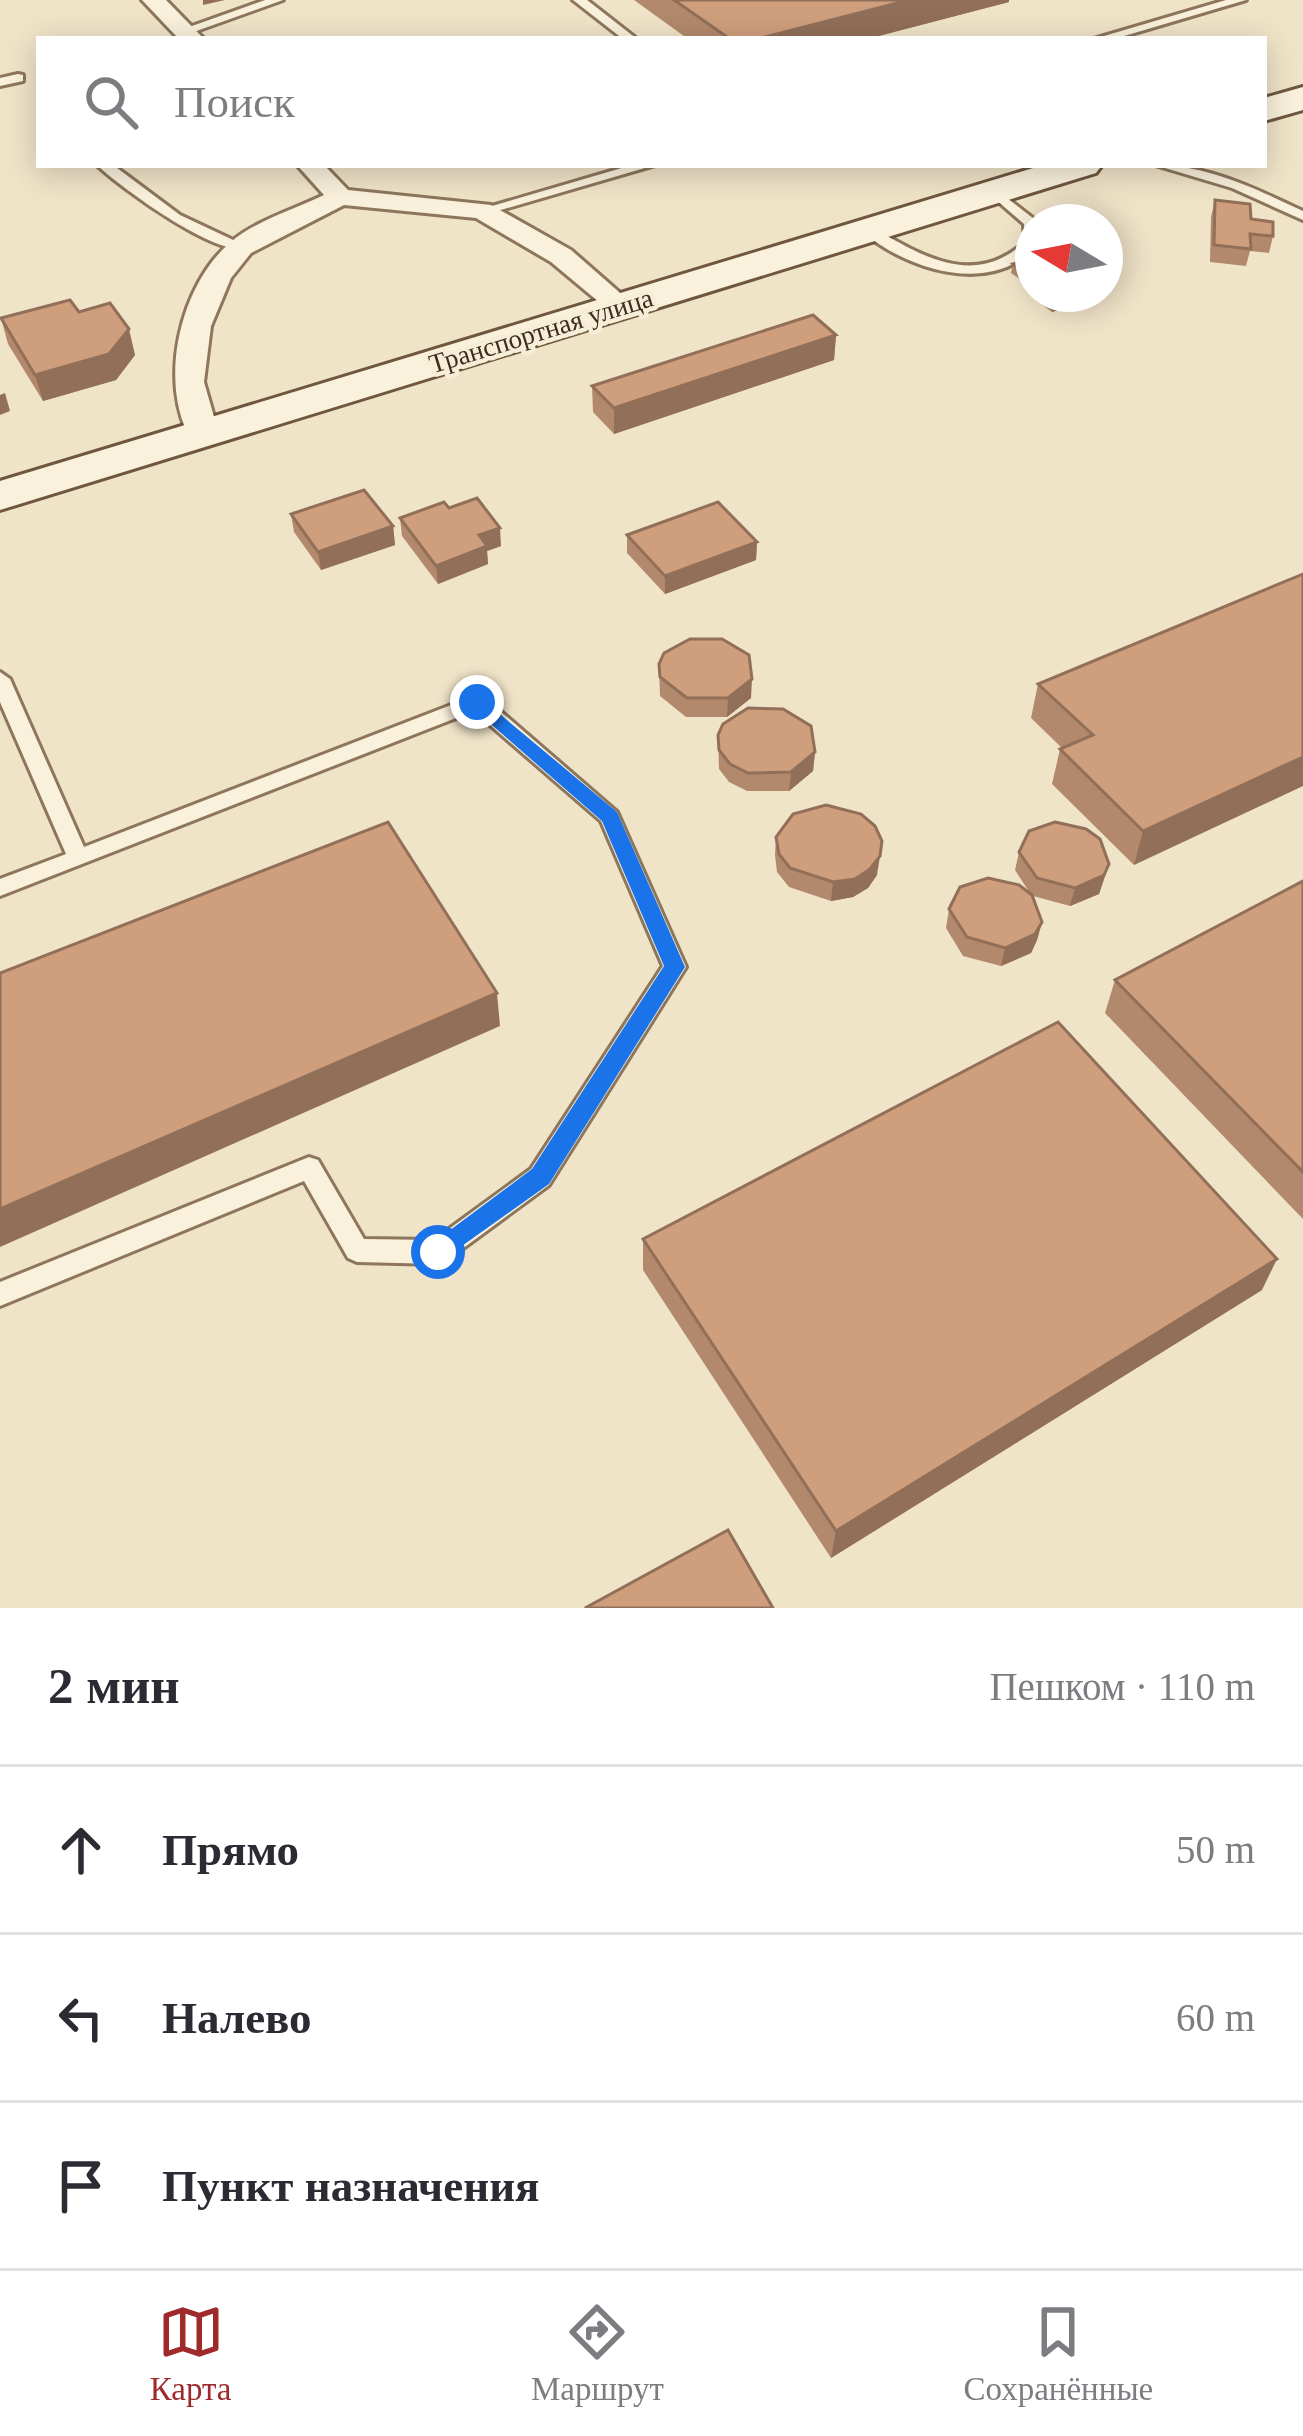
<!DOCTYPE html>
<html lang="ru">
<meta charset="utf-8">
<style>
body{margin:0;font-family:Georgia,serif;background:#f2f2f3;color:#2b2b33}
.compass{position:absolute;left:1015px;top:204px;width:108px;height:108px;border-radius:50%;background:#fff;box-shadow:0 6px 30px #0003;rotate:280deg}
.stop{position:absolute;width:36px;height:36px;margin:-27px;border:9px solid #1a73e8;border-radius:50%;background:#fff}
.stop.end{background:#1a73e8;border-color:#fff;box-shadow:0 3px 12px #0008}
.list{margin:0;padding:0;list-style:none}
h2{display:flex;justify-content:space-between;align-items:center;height:156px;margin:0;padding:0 48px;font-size:51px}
h2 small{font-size:39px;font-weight:400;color:#7c7c81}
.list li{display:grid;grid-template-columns:78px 1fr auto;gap:36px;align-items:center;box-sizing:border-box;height:168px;padding:0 48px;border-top:3px solid #e1e1e2}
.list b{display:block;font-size:45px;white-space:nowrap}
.list em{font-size:39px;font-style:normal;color:#7c7c81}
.icon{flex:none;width:66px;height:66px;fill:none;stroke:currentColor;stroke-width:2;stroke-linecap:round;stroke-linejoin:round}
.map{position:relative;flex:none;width:1303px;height:1608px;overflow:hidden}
.search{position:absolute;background:#fff;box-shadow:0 6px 30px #0003;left:36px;right:36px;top:36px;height:132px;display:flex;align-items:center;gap:30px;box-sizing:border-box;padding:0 42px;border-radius:0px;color:#7c7c81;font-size:45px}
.sheet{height:660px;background:#fff}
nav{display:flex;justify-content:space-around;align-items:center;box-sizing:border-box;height:168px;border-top:3px solid #e1e1e2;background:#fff;font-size:33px;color:#7c7c81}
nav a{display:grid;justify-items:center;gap:6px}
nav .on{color:#9e2a2b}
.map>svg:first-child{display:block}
</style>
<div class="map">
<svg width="1303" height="1608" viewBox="0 0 1303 1608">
<rect width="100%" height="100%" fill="#f0e4c8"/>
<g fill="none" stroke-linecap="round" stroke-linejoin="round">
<g stroke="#8d765c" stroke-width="6">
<path id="lane" d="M265 0H283L188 34 178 31Z
M573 0H587L637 39H623Z
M1226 0H1246L1114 39H1094Z
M18 74 23 75V81L0 86V78Z
M97 165H113L180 215 248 247C221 261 120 187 97 165Z
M632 165H655L487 214 475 211Z
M1155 165C1208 165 1256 189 1303 211V220L1232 188Z
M994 188 1038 222H1033V250C985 295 907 269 861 231L873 228C924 257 974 288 1025 242L1024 224 987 192Z
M0 672 10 679 84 847 477 695 484 697 617 812 686 967 549 1185 447 1260 438 1264 357 1262 348 1258 304 1181 0 1306V1282L309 1157 318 1160 364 1239 434 1240 531 1169 663 966 601 821 474 711 0 896V879L66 854 0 702Z"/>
</g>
<g stroke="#8d765c" stroke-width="6">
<path id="street" d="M142 0H166L204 39H179Z
M297 165H324L348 190 491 205 571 250 635 306 621 315 611 312 551 262 476 218 344 205 251 253 231 278 211 326 204 382 219 434 203 443 192 441C157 384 180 284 231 242 255 221 295 209 324 195Z"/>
</g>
<g stroke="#6f573f" stroke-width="6">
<path id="secondary" d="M1303 87V110L1264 121V98Z
M1043 165H1102L1096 173 0 510V481Z"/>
</g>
<use href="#lane" fill="#faf1dc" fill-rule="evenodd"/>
<use href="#street" fill="#faf1dc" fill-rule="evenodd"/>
<use href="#secondary" fill="#faf1dc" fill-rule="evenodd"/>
</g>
<path fill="#b2896c" d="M634 0H1009V2L867 39H688Z
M1215 200 1251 219 1273 236 1269 253 1250 251 1246 266 1210 262 1211 217Z
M1033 257V286H1030L1011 273 1013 264Z
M1037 294H1099L1098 297 1052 312 1036 300Z
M1 318 135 355 116 380 43 401 8 344Z
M836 335 834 360 614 434 593 412 592 386Z
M449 508 501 546 487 551 488 564 438 584 402 536 400 518Z
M291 514 393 526 395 545 321 570 294 532Z
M627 535 757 542 756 560 665 594 627 553Z
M1303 574 1134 865 1052 784 1060 749 1062 748 1031 718 1038 684Z
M659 664 751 698 727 717H686L660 696Z
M718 735 815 752 813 771 789 791H747L729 782 719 769Z
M776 837 877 875 868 888 853 897 831 901 789 887 777 872 775 855Z
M1019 852 1109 864 1099 894 1070 906 1033 896 1042 922 1037 940 1031 953 1001 966 963 956 946 928 949 909 1031 895 1015 870Z
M1303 881V1219L1105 1013 1115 980Z
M643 1239 1262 1290 831 1558 643 1270Z"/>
<path fill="#916f58" d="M203 0H225L203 5Z
M909 0H1009V2L867 39H757Z
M1083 294H1099L1098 297 1052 312 1054 303Z
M129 329 135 355 116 380 43 401 35 375Z
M836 335 834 360 614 434V408Z
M5 393 10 411 0 415V395Z
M393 526 395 545 321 570 318 552Z
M500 528 501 546 487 551 488 564 438 584 436 566 479 535Z
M757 542 756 560 665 594V576Z
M752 679 751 698 727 717 728 698Z
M815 752 813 771 789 791 791 772Z
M1303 757V786L1134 865 1143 831Z
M880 856 877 875 868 888 853 897 831 901 833 882Z
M1109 864 1099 894 1070 906 1075 888Z
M1042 922 1037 940 1031 953 1001 966 1005 948Z
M497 993 500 1026 0 1247V1209Z
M1277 1259 1262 1290 831 1558 836 1531Z"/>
<path fill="#cf9f7d" stroke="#916f58" stroke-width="3" d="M674 0H909L757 39H730Z
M1215 200 1250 204 1251 219 1273 222V236L1250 234 1251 249 1214 245Z
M1033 257 1032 277 1013 264Z
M1041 294H1083L1054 303Z
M70 300 79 312 110 303 129 329 109 354 35 375 1 318Z
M813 315 836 335 614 408 592 386Z
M364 490 393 526 318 552 291 514Z
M477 498 500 528 479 535 487 546 436 566 400 518 444 502 449 508Z
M718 502 757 542 665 576 627 535Z
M1303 574V757L1143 831 1060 749 1093 735 1038 684Z
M690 639H722L749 655 752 679 728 698H687L660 677 659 664 664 653Z
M748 708 783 709 811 726 815 752 791 772 748 773 730 764 719 750 718 735 723 724Z
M826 805 861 814 875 826 882 841 880 856 870 869 855 879 833 882 790 868 779 854 776 837 793 814Z
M388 822 497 993 0 1209V973Z
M1055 822 1086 829 1100 839 1109 864 1104 875 1075 888 1037 878 1019 852 1029 831Z
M988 878 1019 885 1032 895 1042 922 1035 934 1005 948 967 937 949 909 960 887Z
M1303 881V1172L1115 980Z
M1058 1022 1277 1259 836 1531 643 1239Z
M728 1530 773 1608H585Z"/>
<path fill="#1a73e8" d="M477 695 617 812 685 967 549 1184 438 1263 426 1252 430 1245 532 1169 664 966 602 821 470 706 468 702Z"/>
<g text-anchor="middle" stroke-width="9" stroke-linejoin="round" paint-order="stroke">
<g font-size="27" fill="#3d2e20" stroke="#f7eed8">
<text transform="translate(541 331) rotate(-17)" y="9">Транспортная улица</text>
</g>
</g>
</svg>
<svg class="compass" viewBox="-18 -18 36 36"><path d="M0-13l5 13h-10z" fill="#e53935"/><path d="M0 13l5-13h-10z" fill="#7c7c81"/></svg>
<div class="stop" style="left:438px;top:1252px"></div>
<div class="stop end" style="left:477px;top:702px"></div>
<div class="search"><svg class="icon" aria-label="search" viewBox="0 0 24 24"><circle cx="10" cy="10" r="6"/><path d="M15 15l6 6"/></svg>Поиск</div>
</div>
<section class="sheet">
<h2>2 мин<small>Пешком · 110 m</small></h2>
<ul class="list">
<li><svg class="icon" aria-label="ahead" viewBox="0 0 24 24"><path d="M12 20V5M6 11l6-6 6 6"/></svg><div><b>Прямо</b></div><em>50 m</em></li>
<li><svg class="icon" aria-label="left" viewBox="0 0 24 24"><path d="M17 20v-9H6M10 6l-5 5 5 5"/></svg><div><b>Налево</b></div><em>60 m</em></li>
<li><svg class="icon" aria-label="arrive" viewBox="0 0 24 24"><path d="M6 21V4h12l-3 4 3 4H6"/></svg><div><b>Пункт назначения</b></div></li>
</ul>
</section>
<nav>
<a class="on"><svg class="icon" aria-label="map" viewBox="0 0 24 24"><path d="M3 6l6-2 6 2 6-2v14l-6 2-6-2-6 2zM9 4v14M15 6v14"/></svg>Карта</a>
<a><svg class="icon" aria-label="directions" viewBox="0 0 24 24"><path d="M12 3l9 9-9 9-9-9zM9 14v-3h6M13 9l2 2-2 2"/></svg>Маршрут</a>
<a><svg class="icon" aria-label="saved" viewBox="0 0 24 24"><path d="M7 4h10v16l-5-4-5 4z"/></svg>Сохранённые</a>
</nav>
